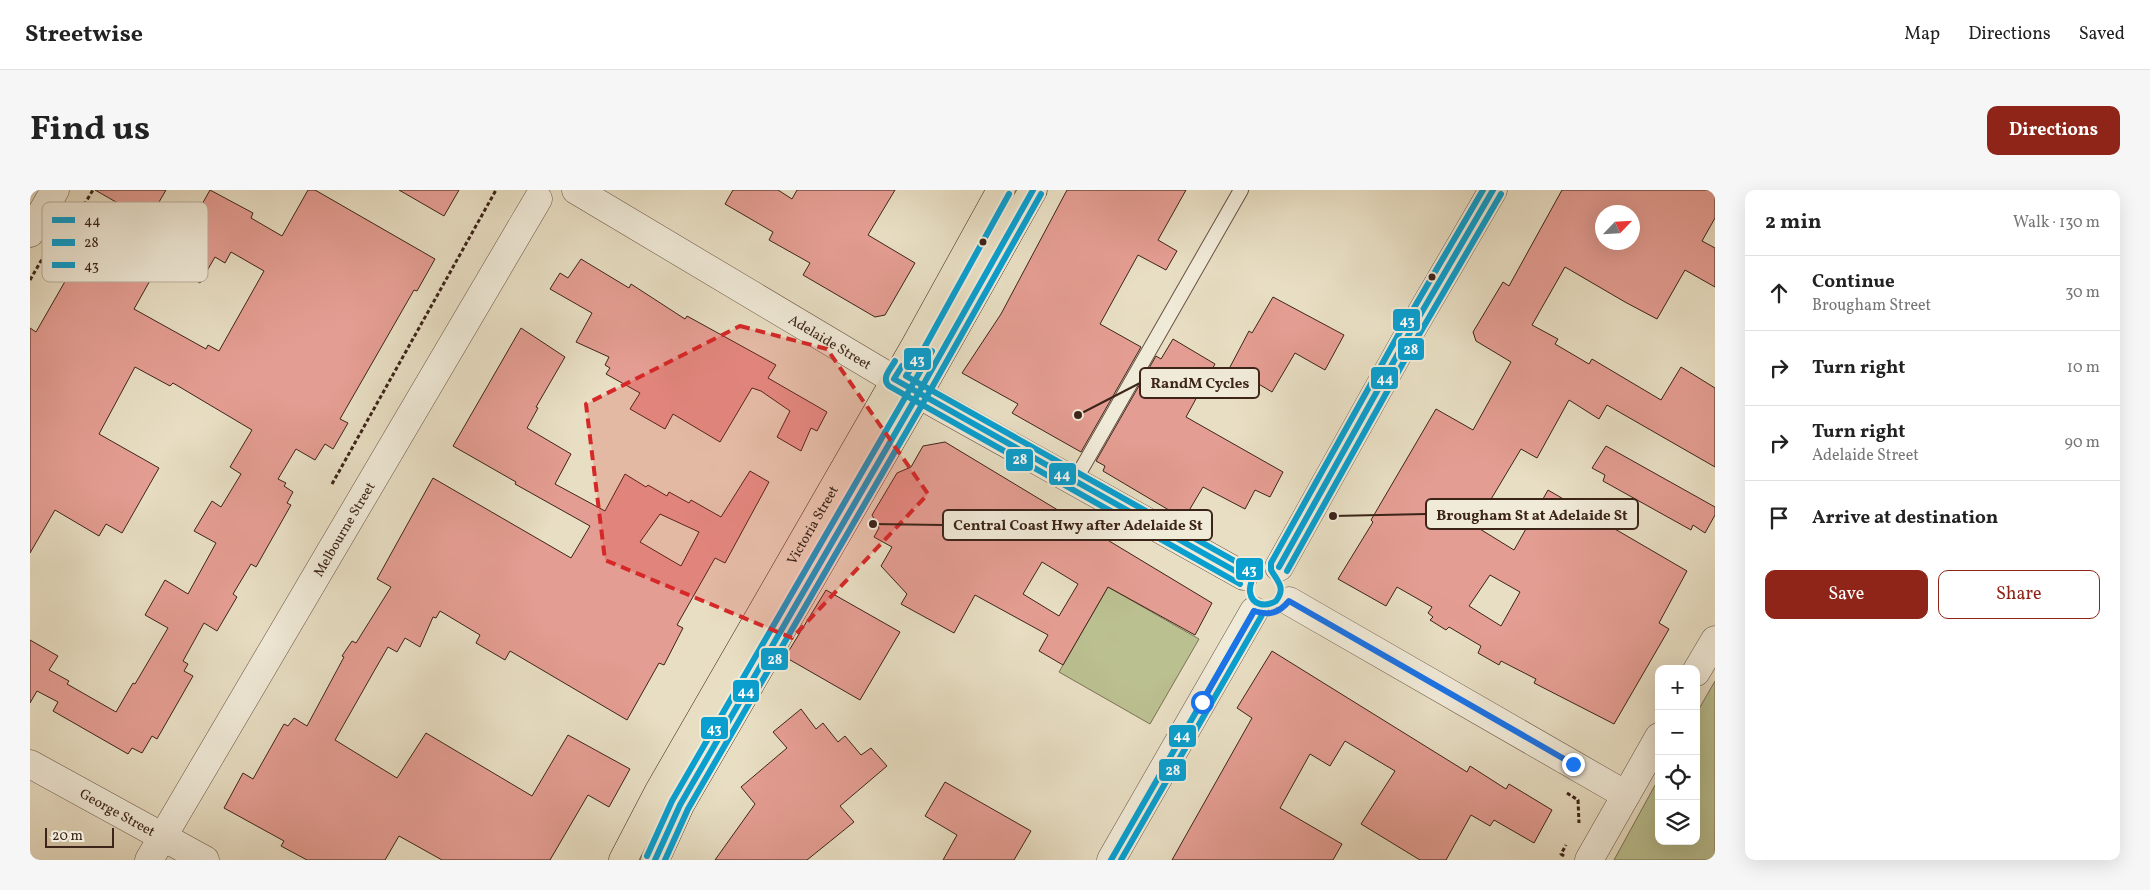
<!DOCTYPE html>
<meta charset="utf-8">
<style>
body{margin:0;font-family:Vollkorn,serif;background:#f6f6f6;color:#222}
.controls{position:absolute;right:15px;bottom:15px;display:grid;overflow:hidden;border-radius:10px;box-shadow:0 5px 20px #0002}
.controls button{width:45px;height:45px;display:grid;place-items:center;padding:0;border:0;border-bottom:1px solid #e0e0e0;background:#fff;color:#222;font:25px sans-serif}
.compass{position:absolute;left:1565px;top:15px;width:45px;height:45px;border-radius:50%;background:#fff;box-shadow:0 5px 20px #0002;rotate:65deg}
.scale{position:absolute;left:15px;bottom:12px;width:69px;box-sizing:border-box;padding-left:5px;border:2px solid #3d2419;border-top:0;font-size:14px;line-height:18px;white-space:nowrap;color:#3d2419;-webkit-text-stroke:4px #f0ead8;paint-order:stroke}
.stop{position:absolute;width:15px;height:15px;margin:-11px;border:4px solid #1a73e8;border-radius:50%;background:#fff}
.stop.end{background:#1a73e8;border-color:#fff;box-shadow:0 1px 5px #0008}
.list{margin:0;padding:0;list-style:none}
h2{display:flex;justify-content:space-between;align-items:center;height:65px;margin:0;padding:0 20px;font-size:21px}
h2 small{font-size:16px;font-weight:400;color:#767676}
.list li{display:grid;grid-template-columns:32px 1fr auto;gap:15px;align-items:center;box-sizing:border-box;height:75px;padding:0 20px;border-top:1px solid #e0e0e0}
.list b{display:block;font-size:19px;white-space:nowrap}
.list p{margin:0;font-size:16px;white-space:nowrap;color:#767676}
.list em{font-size:16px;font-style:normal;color:#767676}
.actions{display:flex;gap:10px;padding:15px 20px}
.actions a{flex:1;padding:11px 0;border:1px solid #8f2418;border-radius:10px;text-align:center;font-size:18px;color:#8f2418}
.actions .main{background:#8f2418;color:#fff}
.icon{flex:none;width:28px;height:28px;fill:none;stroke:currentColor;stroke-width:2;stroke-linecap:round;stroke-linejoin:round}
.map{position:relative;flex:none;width:1685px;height:670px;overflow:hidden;border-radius:10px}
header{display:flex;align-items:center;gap:30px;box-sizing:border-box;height:70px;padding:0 25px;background:#fff;border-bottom:1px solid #e0e0e0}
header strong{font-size:24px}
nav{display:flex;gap:28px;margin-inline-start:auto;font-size:18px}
.intro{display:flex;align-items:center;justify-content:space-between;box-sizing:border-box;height:120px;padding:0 30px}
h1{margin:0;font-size:35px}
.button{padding:12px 22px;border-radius:10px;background:#8f2418;color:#fff;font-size:18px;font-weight:700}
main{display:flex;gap:30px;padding:0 30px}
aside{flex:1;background:#fff;border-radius:10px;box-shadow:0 5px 20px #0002}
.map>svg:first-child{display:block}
</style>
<header>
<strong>Streetwise</strong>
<nav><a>Map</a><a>Directions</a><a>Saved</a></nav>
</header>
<div class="intro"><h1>Find us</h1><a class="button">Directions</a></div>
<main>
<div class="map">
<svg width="1685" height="670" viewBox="0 0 1685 670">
<rect width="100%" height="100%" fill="#e8dec3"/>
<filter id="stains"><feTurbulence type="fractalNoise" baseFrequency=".004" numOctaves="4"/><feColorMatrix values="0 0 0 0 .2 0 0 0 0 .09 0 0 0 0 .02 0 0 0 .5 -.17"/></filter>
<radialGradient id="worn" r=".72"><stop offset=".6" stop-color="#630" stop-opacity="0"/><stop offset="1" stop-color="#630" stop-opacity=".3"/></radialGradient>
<path fill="#bbc090" stroke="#7c7254" d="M1078 397 1169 449 1120 534 1029 482Z
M1685 491V670H1584L1629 588V651H1666V524Z"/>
<path fill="#e49d92" stroke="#3d2419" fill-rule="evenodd" d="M65 0H136L114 38 148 57 180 0 223 23 221 28 252 46 278 0H285L405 69 387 101 384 100 310 229 318 233 303 259 295 254 285 270 266 259 248 289 256 293 254 296 263 302 257 313 261 315 226 377 221 374 203 404 207 407 187 441 174 433 153 471 158 474 154 481 163 486 127 549 122 546 112 563 102 558 98 564 23 521 28 512 7 501 0 513V450L28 466 19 480 39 491 37 494 86 522 103 493 105 494 138 438 115 425 135 390 158 404 186 353 164 341 182 311 191 317 211 284 200 277 222 240 143 193 140 196 105 177 69 244 129 278 92 343 76 334 69 346 25 320 0 363V138L6 142 41 81 59 91 100 20ZM201 62 234 81 189 161 178 155 176 159 104 119 131 71 170 93 185 67 195 73Z
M369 0H429L414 26Z
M703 0H748L762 9 767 0H865L838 45 885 73 855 125 845 127 773 85 780 73 739 50 743 42 695 14Z
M1037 0H1156L1128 50 1147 61 1136 80 1108 65 1070 134 1111 157 1051 262 982 223 988 214 932 183 971 124Z
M1532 0H1685V28L1672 51 1685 58V97L1655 80 1627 129 1595 112 1535 77 1502 135 1528 149 1525 154 1559 174 1562 169 1631 210 1651 177 1685 198V277L1577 215 1569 229 1539 210 1507 268 1491 259 1445 336 1484 360 1518 300 1657 381 1629 433 1639 439 1584 534 1504 493 1506 489 1471 471 1469 475 1448 463 1451 456 1419 437 1416 440 1400 430 1403 427 1398 423 1402 417 1367 397 1356 416 1308 389 1343 332 1341 330 1406 219 1443 240 1481 172 1446 151 1443 142 1473 92 1479 96ZM1572 22H1602V52H1572ZM1460 385 1490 402 1471 436 1439 416Z
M551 69 599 98 601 94 655 129 657 126 746 175 738 188 797 222 787 241 781 238 771 261 747 247 760 221 731 201 722 198 690 252 643 224 635 239 600 219 610 203 576 184 580 178 575 175 579 167 546 152 562 123 520 99 530 83 538 88Z
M1243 107 1314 145 1295 180 1265 163 1242 202 1200 177 1219 141 1222 143Z
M491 138 535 167 506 217 508 218 497 238 541 264 525 294 575 321 595 284 616 297 618 295 637 306 639 302 659 313 661 310 691 327 720 281 739 292 695 373 685 368 647 435 653 438 634 475 629 473 597 530 480 461 475 470 446 453 450 445 410 421 406 428 403 427 390 457 375 448 367 462 358 457 343 483 305 550 367 588 396 543 502 606 538 545 600 579 579 617 558 605 520 670H412L369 646 355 670H277L251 656 254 651 194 618 213 583 223 589 254 534 258 536 264 528 277 536 314 467 312 466 322 451 326 453 361 397 347 389 403 288 541 368 560 336 485 294 486 292 423 256ZM630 324 669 342 651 376 610 352Z
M1143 149 1185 174 1156 227 1253 282 1240 307 1225 300 1215 319 1173 297 1154 329 1073 281 1075 276 1066 271 1126 166 1131 169Z
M915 252 1182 413 1165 445 1078 397 1033 475 1009 461 1018 445 945 405 924 443 871 414 877 404 851 376 862 357 844 347 849 338 842 325 867 283 881 277 893 256ZM1012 372 1048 394 1029 426 993 404Z
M1576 256 1685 317V325L1675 343 1663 335 1661 340 1573 291 1575 285 1562 278Z
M796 400 870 442 830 510 755 467Z
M1242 461 1437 582 1440 576 1476 599 1479 594 1522 620 1504 653 1464 630 1460 636 1441 625 1416 670H1390L1331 634 1365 581 1315 551 1300 576 1280 564 1250 618 1312 654 1303 670H1142L1222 528 1207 518Z
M771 519 786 539 793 533 808 552 815 546 831 565 841 558 857 576 810 616 824 632 777 670H685L725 614 711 597 757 558 743 542Z
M915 592 1001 641 984 670H913L927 645 895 626Z"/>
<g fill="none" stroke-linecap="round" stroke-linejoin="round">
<g stroke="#685244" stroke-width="16">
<path id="lane" d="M1044 292 1211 0"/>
</g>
<g stroke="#685244" stroke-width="29">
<g id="street">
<path id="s1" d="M546 0 888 204 1214 386"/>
<path d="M0 43 25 0"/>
<path d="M1249 377 1379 144 1463 0"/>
<path d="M1259 411 1596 605"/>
<path d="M1666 482 1685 450"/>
<path id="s2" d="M0 574 175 670"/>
<path id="s3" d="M119 670 508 9"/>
<path d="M1081 670 1224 421"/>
<path d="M1559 670 1629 547"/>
</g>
</g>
<g stroke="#3d2419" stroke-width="29">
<g id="highway">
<path id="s4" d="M593 670 629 601 885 156 971 0"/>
<path d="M625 670 650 615 888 204 1003 0"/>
</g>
</g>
<path stroke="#3d2419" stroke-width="3" stroke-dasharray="4 2.5" stroke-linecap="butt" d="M23 56 35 46 63 0
M0 90 15 64
M302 294 466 0
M1537 603 1548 610 1549 633
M1534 666 1531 664 1536 655"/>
<use href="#lane" stroke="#f0ead8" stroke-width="14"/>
<use href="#street" stroke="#f0ead8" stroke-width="28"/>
<use href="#highway" stroke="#e8dec3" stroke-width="28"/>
<g stroke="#f0ead8" stroke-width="10">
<path id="bus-1" d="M872 176 864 189 1214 386
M1249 377 1379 144 1463 0
M625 670 650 615 888 204 1003 0
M1081 670 1224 421"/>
</g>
<g stroke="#f0ead8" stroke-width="10">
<path id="bus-2" d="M865 171C860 180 851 188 859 196L1210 394
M1257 381 1387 148 1471 4
M635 670 658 619 896 208 1011 4
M1091 670 1232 425"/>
</g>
<g stroke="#f0ead8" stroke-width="10">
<path id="bus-3" d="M979 4 893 160 876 186 1219 379 1223 386C1222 391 1219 397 1220 402 1222 416 1236 417 1246 411 1256 398 1248 392 1241 380V373L1371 140 1453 0
M617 666 642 611 902 161"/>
</g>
<use href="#bus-1" stroke="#099fcf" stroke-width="6"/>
<use href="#bus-2" stroke="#099fcf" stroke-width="6"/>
<use href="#bus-3" stroke="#099fcf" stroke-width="6"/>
</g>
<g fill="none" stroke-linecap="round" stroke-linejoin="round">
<path stroke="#1a73e8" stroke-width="6" d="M1172 512 1224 421C1239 426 1249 423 1259 411L1543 574"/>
</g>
<path fill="#d62828" fill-opacity="0.2" stroke="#d62828" stroke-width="4" stroke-dasharray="10 6" stroke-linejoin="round" d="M710 136 797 159 898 304 762 448 575 370 556 214Z"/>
<g fill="#3d2419" stroke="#f0ead8" stroke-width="2">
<circle cx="953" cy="52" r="4.5"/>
<circle cx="1402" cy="87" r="4.5"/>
</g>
<g text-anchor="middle" stroke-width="4" stroke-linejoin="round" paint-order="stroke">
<g font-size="14" fill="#3d2419" stroke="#f0ead8">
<text dy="5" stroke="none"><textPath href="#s1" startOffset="296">Adelaide Street</textPath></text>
<text dy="5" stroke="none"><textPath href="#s4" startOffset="385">Victoria Street</textPath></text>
<text dy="5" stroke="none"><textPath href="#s3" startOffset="384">Melbourne Street</textPath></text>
<text dy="5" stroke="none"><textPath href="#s2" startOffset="100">George Street</textPath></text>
</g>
</g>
<rect x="12" y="12" width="166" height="80" rx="8" fill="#f0ead8" stroke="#baaf9f" stroke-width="1"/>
<rect x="22" y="27" width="23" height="6" fill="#099fcf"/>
<rect x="22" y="49" width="23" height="7" fill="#099fcf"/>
<rect x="22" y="72" width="23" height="6" fill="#099fcf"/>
<g font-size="14" fill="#3d2419">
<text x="54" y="35">44</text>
<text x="54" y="57">28</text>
<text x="54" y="80">43</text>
</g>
<path fill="none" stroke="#3d2419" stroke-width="2" d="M1048 225L1110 193M1303 326L1396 324M843 334L913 335"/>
<g fill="#3d2419" stroke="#f0ead8" stroke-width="2">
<circle cx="1048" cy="225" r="5"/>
<circle cx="1303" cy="326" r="5"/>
<circle cx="843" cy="334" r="5"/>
</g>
<g fill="#f0ead8" stroke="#3d2419" stroke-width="2">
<rect x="1110" y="178" width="119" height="30" rx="5"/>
<rect x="1396" y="309" width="212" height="30" rx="5"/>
<rect x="913" y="320" width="269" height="30" rx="5"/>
</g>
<g font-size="15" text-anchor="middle" font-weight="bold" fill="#3d2419">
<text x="1170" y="198">RandM Cycles</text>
<text x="1502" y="330">Brougham St at Adelaide St</text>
<text x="1048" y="340">Central Coast Hwy after Adelaide St</text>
</g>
<g stroke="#f0ead8" stroke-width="2">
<rect x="1362" y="118" width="29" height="24" rx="5" fill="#099fcf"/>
<rect x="1367" y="147" width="28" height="24" rx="5" fill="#099fcf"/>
<rect x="873" y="157" width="29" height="24" rx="5" fill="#099fcf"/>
<rect x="1340" y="176" width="29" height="24" rx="5" fill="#099fcf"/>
<rect x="975" y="258" width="29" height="24" rx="5" fill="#099fcf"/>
<rect x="1018" y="272" width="29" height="24" rx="5" fill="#099fcf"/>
<rect x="1205" y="367" width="29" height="24" rx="5" fill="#099fcf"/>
<rect x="730" y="457" width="29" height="24" rx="5" fill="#099fcf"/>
<rect x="702" y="489" width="28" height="24" rx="5" fill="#099fcf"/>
<rect x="670" y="526" width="29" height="24" rx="5" fill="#099fcf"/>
<rect x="1138" y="534" width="29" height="24" rx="5" fill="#099fcf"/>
<rect x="1128" y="568" width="29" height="24" rx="5" fill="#099fcf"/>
</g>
<g font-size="14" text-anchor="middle" font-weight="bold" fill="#fff">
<text x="1377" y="135">43</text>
<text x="1381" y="164">28</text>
<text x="887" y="174">43</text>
<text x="1355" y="193">44</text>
<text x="990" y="274">28</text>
<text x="1032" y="289">44</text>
<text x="1219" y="384">43</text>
<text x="745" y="474">28</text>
<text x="716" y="506">44</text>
<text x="684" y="543">43</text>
<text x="1152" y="550">44</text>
<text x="1143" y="585">28</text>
</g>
<rect width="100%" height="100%" filter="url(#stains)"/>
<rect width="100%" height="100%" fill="url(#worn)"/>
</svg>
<div class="controls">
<button>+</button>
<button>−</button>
<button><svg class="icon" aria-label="locate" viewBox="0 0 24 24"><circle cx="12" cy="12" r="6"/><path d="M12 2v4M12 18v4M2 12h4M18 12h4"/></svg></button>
<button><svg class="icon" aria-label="layers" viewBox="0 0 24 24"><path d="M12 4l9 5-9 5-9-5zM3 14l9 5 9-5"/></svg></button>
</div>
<svg class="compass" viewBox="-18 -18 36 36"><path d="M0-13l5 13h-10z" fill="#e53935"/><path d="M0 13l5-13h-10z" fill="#767676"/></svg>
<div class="scale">20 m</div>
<div class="stop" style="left:1172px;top:512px"></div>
<div class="stop end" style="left:1543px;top:574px"></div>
</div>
<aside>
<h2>2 min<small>Walk · 130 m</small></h2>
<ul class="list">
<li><svg class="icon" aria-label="ahead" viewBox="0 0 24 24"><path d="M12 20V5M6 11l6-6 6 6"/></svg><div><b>Continue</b><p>Brougham Street</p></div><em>30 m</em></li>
<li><svg class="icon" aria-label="right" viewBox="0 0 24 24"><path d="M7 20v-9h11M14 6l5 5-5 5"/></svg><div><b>Turn right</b></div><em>10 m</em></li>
<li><svg class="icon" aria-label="right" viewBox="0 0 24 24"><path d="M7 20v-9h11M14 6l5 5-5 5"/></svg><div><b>Turn right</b><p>Adelaide Street</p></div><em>90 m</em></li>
<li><svg class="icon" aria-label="arrive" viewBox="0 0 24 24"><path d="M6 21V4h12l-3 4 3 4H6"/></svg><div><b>Arrive at destination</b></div></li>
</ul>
<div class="actions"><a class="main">Save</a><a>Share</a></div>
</aside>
</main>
